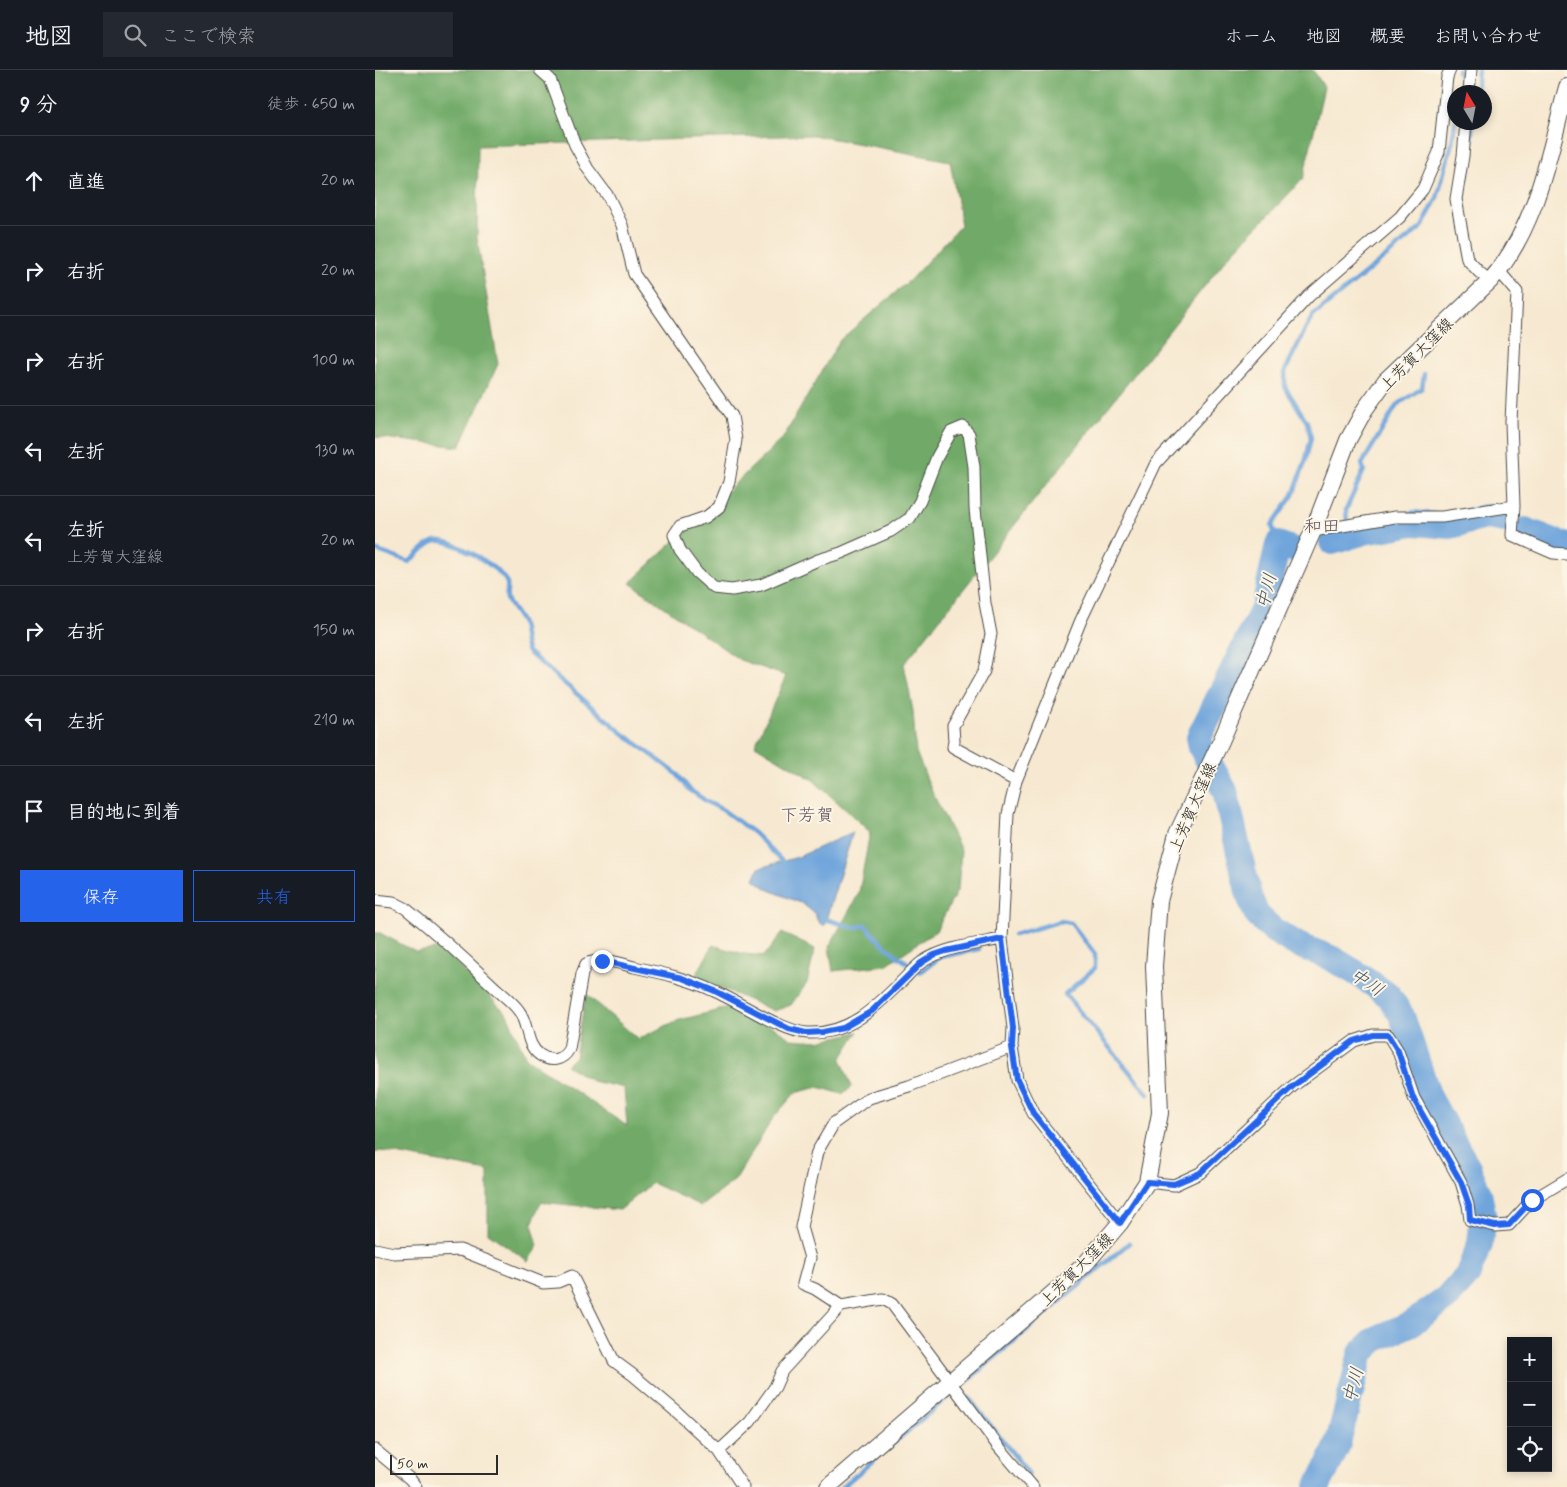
<!DOCTYPE html>
<html lang="ja">
<meta charset="utf-8">
<style>
body{margin:0;font-family:Mynerve,"Klee One",sans-serif;background:#242831;color:#f1f3f6}
.controls{position:absolute;right:15px;bottom:15px;display:grid;overflow:hidden;border-radius:0px;box-shadow:0 2px 8px #0003}
.controls button{width:45px;height:45px;display:grid;place-items:center;padding:0;border:0;border-bottom:1px solid #363941;background:#171b24;color:#f1f3f6;font:25px sans-serif}
.compass{position:absolute;left:1072px;top:15px;width:45px;height:45px;border-radius:50%;background:#171b24;box-shadow:0 2px 8px #0003;rotate:350deg}
.scale{position:absolute;left:15px;bottom:12px;width:108px;box-sizing:border-box;padding-left:5px;border:2px solid #2b2b2b;border-top:0;font-size:14px;line-height:18px;white-space:nowrap;color:#2b2b2b;-webkit-text-stroke:4px #fcf5e5;paint-order:stroke}
.stop{position:absolute;width:15px;height:15px;margin:-11px;border:4px solid #2563eb;border-radius:50%;background:#fff}
.stop.end{background:#2563eb;border-color:#fff;box-shadow:0 1px 5px #0008}
.list{margin:0;padding:0;list-style:none}
h2{display:flex;justify-content:space-between;align-items:center;height:65px;margin:0;padding:0 20px;font-size:21px}
h2 small{font-size:16px;font-weight:400;color:#9ea1a6}
.list li{display:grid;grid-template-columns:32px 1fr auto;gap:15px;align-items:center;box-sizing:border-box;height:90px;padding:0 20px;border-top:1px solid #363941}
.list b{display:block;font-size:19px;white-space:nowrap}
.list p{margin:0;font-size:16px;white-space:nowrap;color:#9ea1a6}
.list em{font-size:16px;font-style:normal;color:#9ea1a6}
.actions{display:flex;gap:10px;padding:15px 20px}
.actions a{flex:1;padding:11px 0;border:1px solid #2563eb;border-radius:0px;text-align:center;font-size:18px;color:#2563eb}
.actions .main{background:#2563eb;color:#fff}
.icon{flex:none;width:28px;height:28px;fill:none;stroke:currentColor;stroke-width:2;stroke-linecap:round;stroke-linejoin:round}
.map{position:relative;flex:none;width:1192px;height:1417px;overflow:hidden}
header{display:flex;align-items:center;gap:30px;box-sizing:border-box;height:70px;padding:0 25px;background:#171b24;border-bottom:1px solid #363941}
header strong{font-size:24px}
nav{display:flex;gap:28px;margin-inline-start:auto;font-size:18px}
.search{width:350px;height:45px;background:#242831;display:flex;align-items:center;gap:12px;box-sizing:border-box;padding:0 18px;border-radius:0px;color:#9ea1a6;font-size:19px}
main{display:flex}
aside{flex:1;background:#171b24}
.map>svg:first-child{display:block}
</style>
<header>
<strong>地図</strong>
<div class="search"><svg class="icon" aria-label="search" viewBox="0 0 24 24"><circle cx="10" cy="10" r="6"/><path d="M15 15l6 6"/></svg>ここで検索</div>
<nav><a>ホーム</a><a>地図</a><a>概要</a><a>お問い合わせ</a></nav>
</header>
<main>
<aside>
<h2>9 分<small>徒歩 · 650 m</small></h2>
<ul class="list">
<li><svg class="icon" aria-label="ahead" viewBox="0 0 24 24"><path d="M12 20V5M6 11l6-6 6 6"/></svg><div><b>直進</b></div><em>20 m</em></li>
<li><svg class="icon" aria-label="right" viewBox="0 0 24 24"><path d="M7 20v-9h11M14 6l5 5-5 5"/></svg><div><b>右折</b></div><em>20 m</em></li>
<li><svg class="icon" aria-label="right" viewBox="0 0 24 24"><path d="M7 20v-9h11M14 6l5 5-5 5"/></svg><div><b>右折</b></div><em>100 m</em></li>
<li><svg class="icon" aria-label="left" viewBox="0 0 24 24"><path d="M17 20v-9H6M10 6l-5 5 5 5"/></svg><div><b>左折</b></div><em>130 m</em></li>
<li><svg class="icon" aria-label="left" viewBox="0 0 24 24"><path d="M17 20v-9H6M10 6l-5 5 5 5"/></svg><div><b>左折</b><p>上芳賀大窪線</p></div><em>20 m</em></li>
<li><svg class="icon" aria-label="right" viewBox="0 0 24 24"><path d="M7 20v-9h11M14 6l5 5-5 5"/></svg><div><b>右折</b></div><em>150 m</em></li>
<li><svg class="icon" aria-label="left" viewBox="0 0 24 24"><path d="M17 20v-9H6M10 6l-5 5 5 5"/></svg><div><b>左折</b></div><em>210 m</em></li>
<li><svg class="icon" aria-label="arrive" viewBox="0 0 24 24"><path d="M6 21V4h12l-3 4 3 4H6"/></svg><div><b>目的地に到着</b></div></li>
</ul>
<div class="actions"><a class="main">保存</a><a>共有</a></div>
</aside>
<div class="map">
<svg width="1192" height="1417" viewBox="0 0 1192 1417">
<rect width="100%" height="100%" fill="#fcf5e5"/>
<filter id="ink" filterUnits="userSpaceOnUse"><feTurbulence type="fractalNoise" baseFrequency=".02" numOctaves="2"/><feDisplacementMap in="SourceGraphic" scale="10" xChannelSelector="R" yChannelSelector="G"/><feConvolveMatrix kernelMatrix="1 2 1 2 8 2 1 2 1" color-interpolation-filters="sRGB"/></filter>
<filter id="wash" filterUnits="userSpaceOnUse"><feTurbulence type="fractalNoise" baseFrequency=".0096" numOctaves="4" result="noise"/><feDisplacementMap in="SourceGraphic" scale="20" xChannelSelector="R" yChannelSelector="G"/><feGaussianBlur stdDeviation="1.12" result="paint"/><feColorMatrix in="noise" values="0 0 0 0 0 0 0 0 0 0 0 0 0 0 0 0 0 1.4 0 .05"/><feComposite in="paint" operator="in"/></filter>
<g filter="url(#wash)">
<rect width="100%" height="100%" fill="#f7e9d1"/>
<path fill="#71aa68" stroke="#4e6a4a" d="M0 0H938L949 17 928 109 852 188 529 594 538 641 541 682 558 724 586 780 583 819 561 861 511 895 458 901 454 877 484 823 495 762 438 710 380 675 411 606 365 590 255 513 408 368 465 270 535 210 586 155 575 91 438 65 103 76 102 168 123 294 85 377 0 367Z
M0 863H5L41 882 67 878 132 944 151 988 252 1056 249 1018 217 1011 191 995 200 987 211 924 263 969 301 951 356 937 404 960 415 969 443 971 483 962 466 989 477 1017 467 1024 443 1017 420 1023 398 1048 360 1110 326 1136 277 1113 245 1140 166 1132 157 1154 163 1176 153 1191 113 1163V1101L5 1081 0 1083Z
M407 863 440 879 432 913 416 935 399 941 320 907 338 875 369 884 389 886Z"/>
<path fill="#6fa5dc" stroke="#4d6884" d="M478 762 449 856 443 852 440 844 428 834 392 819 379 809 384 798 423 787Z"/>
<g fill="none" stroke-linecap="round" stroke-linejoin="round">
<path stroke="#6fa5dc" stroke-width="4.5" d="M1083 0 1086 10 1084 22
M1101 22 1103 0
M1088 143V123L1094 96 1098 52
M972 451 971 440 989 400 987 394 1022 335 1047 318 1049 304
M972 462 973 467
M903 474 897 455 918 425 931 389 936 368 932 352 910 317V301L932 256 938 246 1047 157 1062 128 1077 73 1080 52
M0 480 34 492C42 486 51 473 61 471 76 468 127 498 132 513 133 518 131 524 132 529 135 537 142 544 146 552 150 562 148 572 153 582L245 661 302 704 315 720 334 733 348 740 379 763 411 795
M447 848 480 858 490 855C504 872 518 884 537 896
M639 865 686 851 696 853 720 884V898L690 924 773 1024
M545 902 566 887 604 879
M584 1318 754 1173
M594 1328 654 1404
M467 1417 575 1325"/>
<path stroke="#6fa5dc" stroke-width="26" d="M1150 460 1192 476
M957 472 989 462 1039 453 1076 456 1111 447 1130 450
M917 479 903 474 889 537 824 667 826 678 850 721 874 826 882 845 898 860 923 875 956 888 988 907 1014 926 1027 946 1054 1027 1093 1098 1104 1123 1108 1143 1105 1174 1092 1206 1071 1229 1037 1253 1001 1269 986 1283 962 1377 950 1402 942 1417"/>
</g>
</g>
<g filter="url(#ink)">
<g fill="none" stroke-linecap="round" stroke-linejoin="round">
<g stroke="#4a4844" stroke-width="13">
<path id="street" d="M165 0 175 9 200 75 213 99 233 126 247 155 259 204 357 346 361 370 354 412 344 437 331 447 305 456 299 465 305 480 322 503 339 518 357 520 386 515 443 490 466 483 516 461 535 448 545 431 562 387 576 362 588 357 594 364 599 397 600 439 610 533 616 564 609 601 578 656 579 671 578 677 641 711
M1094 22 1096 0
M1091 52 1088 86 1081 129 1092 189 1104 202 1115 211
M1124 201 1142 222 1136 352 1139 436 1137 465 1178 483 1192 484
M938 461 1020 447H1067L1139 436
M0 830 18 832 30 838C60 862 89 888 116 914 125 923 137 931 144 941 154 954 150 975 165 985 176 993 188 990 194 979L207 904 211 894C227 887 244 893 259 897 287 903 314 909 339 921 365 932 406 961 432 963 474 965 501 937 528 910 534 904 540 897 547 892 570 877 601 874 627 869
M637 977 534 1016 494 1028 459 1053 442 1082 426 1157 435 1188 428 1214 440 1219 466 1236 508 1229 517 1234 623 1376 658 1417
M772 1112 799 1115 825 1103 918 1016 979 971 998 965H1013L1023 981 1039 1028 1086 1112 1093 1135 1095 1150 1120 1156 1134 1155 1157 1130 1192 1109
M745 1153 658 1043 642 1010 637 977 638 958 627 869 633 744 641 711 706 550 781 393 934 226 1025 147 1048 119 1064 82 1072 7 1075 0
M0 1179 19 1183 85 1180 168 1213 183 1212 197 1206 239 1291 258 1305 303 1343 344 1381 368 1417
M0 1380 35 1409 41 1417
M344 1381 375 1352 400 1317 407 1301 466 1236"/>
</g>
<g stroke="#4a4844" stroke-width="18">
<path id="secondary" d="M453 1417 692 1211 711 1193 745 1153 772 1112 785 1043 779 896 784 831 802 764 846 671 938 461 973 370 990 339 1011 310 1115 211C1162 158 1174 83 1192 17"/>
</g>
<use href="#street" stroke="#fff" stroke-width="11"/>
<use href="#secondary" stroke="#fff" stroke-width="16"/>
</g>
</g>
<g fill="none" stroke-linecap="round" stroke-linejoin="round" filter="url(#ink)">
<path stroke="#2563eb" stroke-width="6" d="M227 891 307 908 340 921 414 959 431 963 448 962 468 958 497 941 546 893 559 885 571 881 627 869 638 958 637 977 642 1010 658 1043 745 1153 772 1112 799 1114 825 1103 918 1016 979 971 998 965H1013L1023 981 1038 1028 1086 1112 1094 1135 1095 1150 1120 1156 1134 1155 1157 1130"/>
</g>
<g text-anchor="middle" stroke-width="4" stroke-linejoin="round" paint-order="stroke">
<g font-size="16" fill="#2b2b2b" stroke="#fcf5e5">
<text transform="translate(1041 284) rotate(-45)" y="6">上芳賀大窪線</text>
<text transform="translate(817 737) rotate(-67)" y="6">上芳賀大窪線</text>
<text transform="translate(701 1199) rotate(-45)" y="6">上芳賀大窪線</text>
</g>
<g font-size="18" fill="#615563" stroke="#fcf5e5">
<text x="947" y="462">和田</text>
<text x="432" y="751">下芳賀</text>
</g>
<g font-size="18" font-style="italic" fill="#435669" stroke="#fcf5e5">
<text transform="translate(891 521) rotate(-75)" y="6">中川</text>
<text transform="translate(992 912) rotate(34)" y="6">中川</text>
<text transform="translate(978 1315) rotate(-75)" y="6">中川</text>
</g>
</g>
</svg>
<div class="controls">
<button>+</button>
<button>−</button>
<button><svg class="icon" aria-label="locate" viewBox="0 0 24 24"><circle cx="12" cy="12" r="6"/><path d="M12 2v4M12 18v4M2 12h4M18 12h4"/></svg></button>
</div>
<svg class="compass" viewBox="-18 -18 36 36"><path d="M0-13l5 13h-10z" fill="#e53935"/><path d="M0 13l5-13h-10z" fill="#9ea1a6"/></svg>
<div class="scale">50 m</div>
<div class="stop" style="left:1157px;top:1130px"></div>
<div class="stop end" style="left:227px;top:891px"></div>
</div>
</main>
